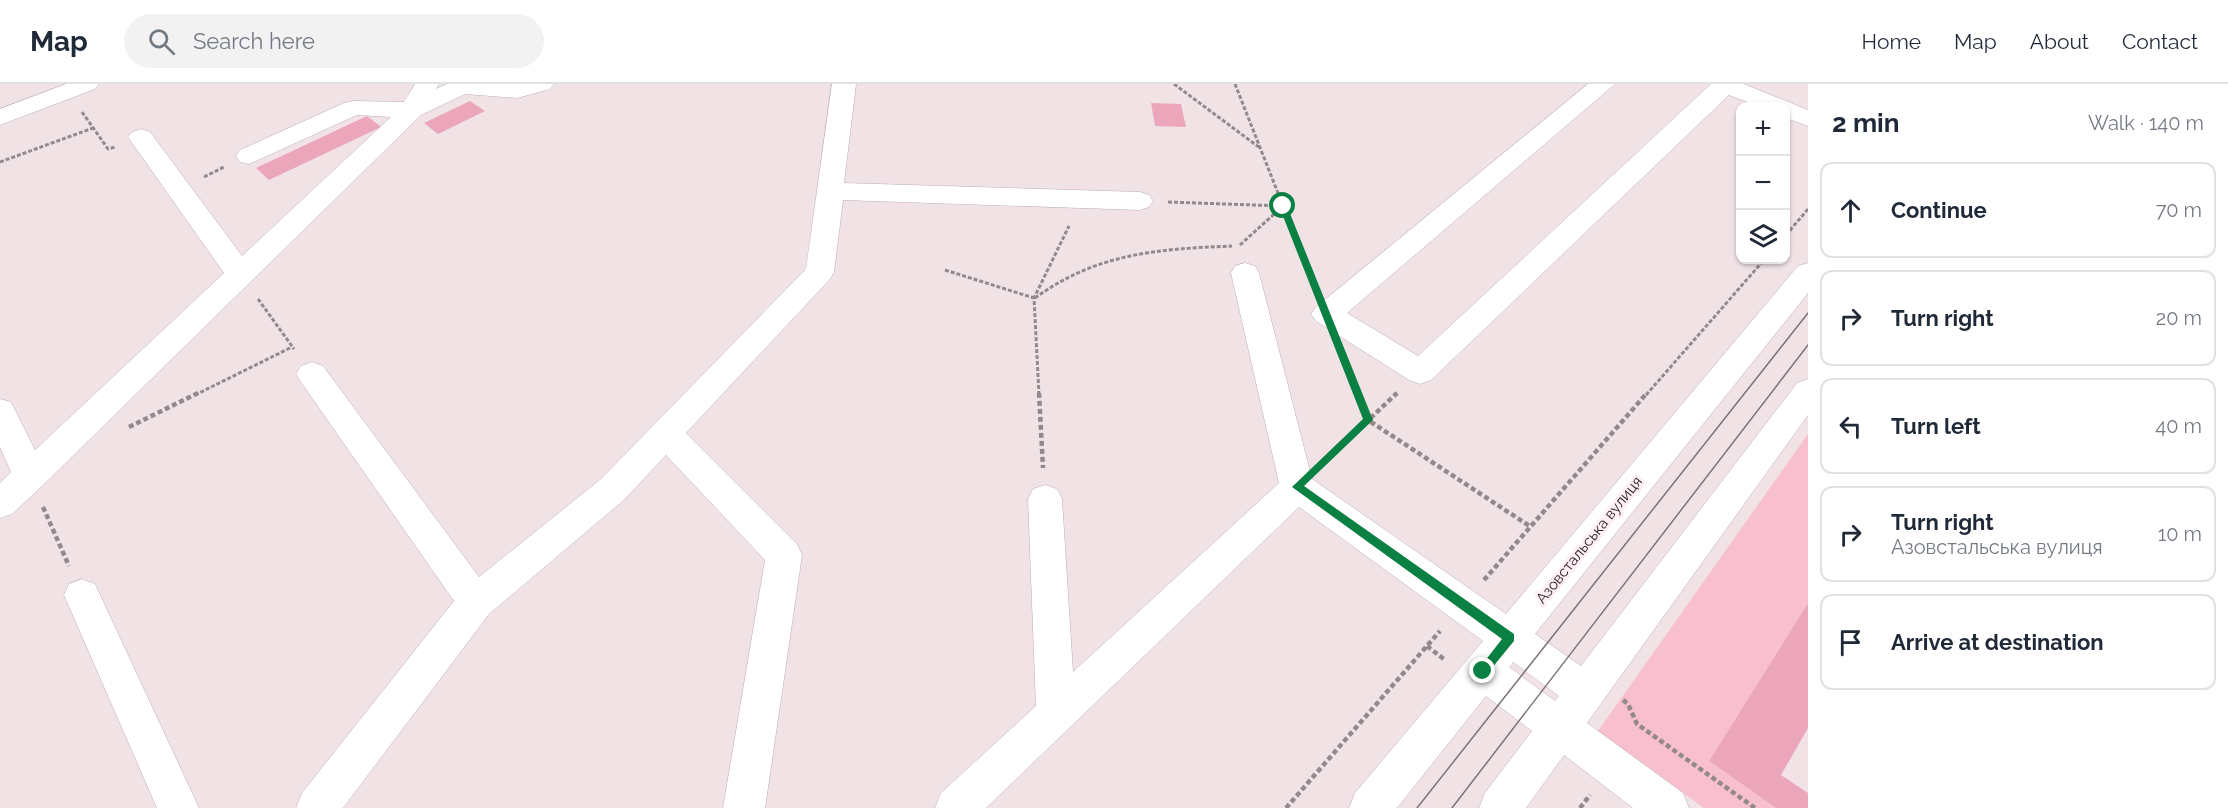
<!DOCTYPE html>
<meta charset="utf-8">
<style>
body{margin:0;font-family:Raleway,sans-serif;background:#f2f2f3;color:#1f2937}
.controls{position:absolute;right:18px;top:18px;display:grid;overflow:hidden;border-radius:12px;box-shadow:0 2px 4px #0004}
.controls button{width:54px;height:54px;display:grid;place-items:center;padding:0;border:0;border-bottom:2px solid #e0e1e3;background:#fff;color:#1f2937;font:30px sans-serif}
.stop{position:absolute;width:18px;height:18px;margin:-14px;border:4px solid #0b8043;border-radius:50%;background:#fff}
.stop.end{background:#0b8043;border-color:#fff;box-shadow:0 2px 6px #0008}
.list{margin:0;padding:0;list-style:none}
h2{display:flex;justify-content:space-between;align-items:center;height:78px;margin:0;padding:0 24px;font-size:26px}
h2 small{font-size:20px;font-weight:400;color:#747a83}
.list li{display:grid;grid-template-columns:39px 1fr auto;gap:18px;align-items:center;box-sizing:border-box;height:96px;margin:0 12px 12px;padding:0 12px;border:2px solid #e0e1e3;border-radius:12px}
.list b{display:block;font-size:22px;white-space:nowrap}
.list p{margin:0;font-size:20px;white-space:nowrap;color:#747a83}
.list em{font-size:20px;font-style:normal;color:#747a83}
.icon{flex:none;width:33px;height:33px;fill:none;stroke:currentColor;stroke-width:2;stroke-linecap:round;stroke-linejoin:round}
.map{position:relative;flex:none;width:1808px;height:724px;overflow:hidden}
header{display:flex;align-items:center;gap:36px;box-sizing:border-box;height:84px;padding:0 30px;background:#fff;border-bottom:2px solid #e0e1e3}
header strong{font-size:28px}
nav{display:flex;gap:33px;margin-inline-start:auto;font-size:21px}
.search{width:420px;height:54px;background:#f2f2f3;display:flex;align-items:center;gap:15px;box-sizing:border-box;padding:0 21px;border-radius:33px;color:#747a83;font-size:22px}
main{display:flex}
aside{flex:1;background:#fff}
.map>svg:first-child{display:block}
</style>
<header>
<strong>Map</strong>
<div class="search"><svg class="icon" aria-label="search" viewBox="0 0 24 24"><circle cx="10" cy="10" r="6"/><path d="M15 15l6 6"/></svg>Search here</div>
<nav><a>Home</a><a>Map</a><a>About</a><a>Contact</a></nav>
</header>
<main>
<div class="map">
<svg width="1808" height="724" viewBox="0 0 1808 724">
<rect width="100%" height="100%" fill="#f1e2e6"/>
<path fill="#f8bfcf" d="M1808 350V519L1709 677 1776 724H1704L1598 647Z"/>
<path fill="#eca6bb" d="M470 17 485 27 438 50 424 39Z
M1151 19 1181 20 1186 43 1155 42Z
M367 32 381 43 269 96 256 84Z
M1808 519V644L1781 691 1808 709V724H1776L1709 677Z"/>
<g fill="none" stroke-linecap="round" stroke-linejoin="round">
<g stroke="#bcaeb2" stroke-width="1">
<path id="minor" d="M66 0H99L95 5 0 41V25Z
M415 0H439L436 5 447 0H554L550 5 517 14 465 10 421 31 42 402 12 430 0 434V399L11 388 0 363V315L11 318 35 366 224 189 128 53 132 48 141 45 150 48 242 172 391 33 357 31 249 80 240 78 236 72 240 66 344 19 353 17 404 18Z
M832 0H856L844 99 1140 108 1149 111 1153 117 1149 123 1140 126 843 116 834 188 830 195 686 349 797 460 802 471 765 724H723L765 476 666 371 625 415 489 530 343 724H296L302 709 454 517 301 298 296 290 301 282 312 278 323 282 479 493 601 395 806 185Z
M1588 0H1615L1347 229 1418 272 1711 0H1744L1808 26V42L1786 34V22H1758L1729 11 1431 296 1420 300 1409 296 1316 237 1311 230 1316 223Z
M1245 179 1255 182 1259 189 1312 395 1506 530 1798 182 1808 179V209L1535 550 1581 582 1797 299 1808 295V331L1587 639 1683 709 1689 724H1633L1564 671 1526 724H1479L1485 709 1532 647 1486 612 1397 724H1349L1355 709 1483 557 1299 423 986 724H935L941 709 1036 622 1028 415 1033 405 1045 401 1057 405 1062 415 1073 588 1279 399 1231 189 1235 182ZM1513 578 1559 612 1555 617 1509 583Z
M82 495 95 500 199 724H157L64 511 69 500Z"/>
</g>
<path stroke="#93898b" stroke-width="3" stroke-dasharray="4 2" stroke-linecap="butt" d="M1174 0 1260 64
M1235 0 1315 203
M82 28 108 65 115 63
M0 78 93 44
M204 93 224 83
M1168 118 1283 122
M1786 151 1808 125
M1240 161 1283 122
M945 186 1034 214
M1035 214C1097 169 1158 165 1232 162
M258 215 294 265
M1345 277 1358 311
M195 311 292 263
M1039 311 1034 214 1069 142
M1395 311 1397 309
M1646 311 1764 176"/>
<path stroke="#93898b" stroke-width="4.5" stroke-dasharray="5 3" stroke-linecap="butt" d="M1039 309 1043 384
M1358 309 1368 336 1531 443
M129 343 198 309
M1324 378 1397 309
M43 423 69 482
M1484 496 1647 309
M1427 562 1445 576
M1623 616 1628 620 1637 640 1755 724
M1286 724 1440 547
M1580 724 1590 711"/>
<use href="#minor" fill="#fff" fill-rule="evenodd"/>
<path stroke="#7d7375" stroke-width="1.5" d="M1417 724 1808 229
M1452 724 1808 261"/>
</g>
<path fill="#0b8043" d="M1283 119 1287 122 1373 336 1304 402 1514 550V557L1487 590H1479L1477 587 1502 555 1292 403 1363 335 1279 122Z"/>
<g text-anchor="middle" stroke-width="6" stroke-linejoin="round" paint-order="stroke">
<g font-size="15" fill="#241f20" stroke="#ffeff3">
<text transform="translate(1589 456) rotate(-51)" y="5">Азовстальська вулиця</text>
</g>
</g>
</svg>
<div class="controls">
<button>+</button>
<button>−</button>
<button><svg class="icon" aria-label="layers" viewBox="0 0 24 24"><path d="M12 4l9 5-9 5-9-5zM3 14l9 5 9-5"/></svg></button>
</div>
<div class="stop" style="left:1283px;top:122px"></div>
<div class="stop end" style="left:1483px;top:587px"></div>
</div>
<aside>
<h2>2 min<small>Walk · 140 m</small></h2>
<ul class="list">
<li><svg class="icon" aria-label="ahead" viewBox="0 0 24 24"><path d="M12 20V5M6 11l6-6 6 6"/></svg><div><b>Continue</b></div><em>70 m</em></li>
<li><svg class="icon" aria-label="right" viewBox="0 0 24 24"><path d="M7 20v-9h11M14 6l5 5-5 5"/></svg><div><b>Turn right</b></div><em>20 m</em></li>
<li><svg class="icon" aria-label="left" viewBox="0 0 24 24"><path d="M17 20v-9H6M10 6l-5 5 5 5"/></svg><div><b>Turn left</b></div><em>40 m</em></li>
<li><svg class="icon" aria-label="right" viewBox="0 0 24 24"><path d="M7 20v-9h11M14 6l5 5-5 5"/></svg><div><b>Turn right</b><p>Азовстальська вулиця</p></div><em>10 m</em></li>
<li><svg class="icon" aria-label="arrive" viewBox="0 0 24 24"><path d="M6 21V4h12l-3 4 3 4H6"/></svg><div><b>Arrive at destination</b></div></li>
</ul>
</aside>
</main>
